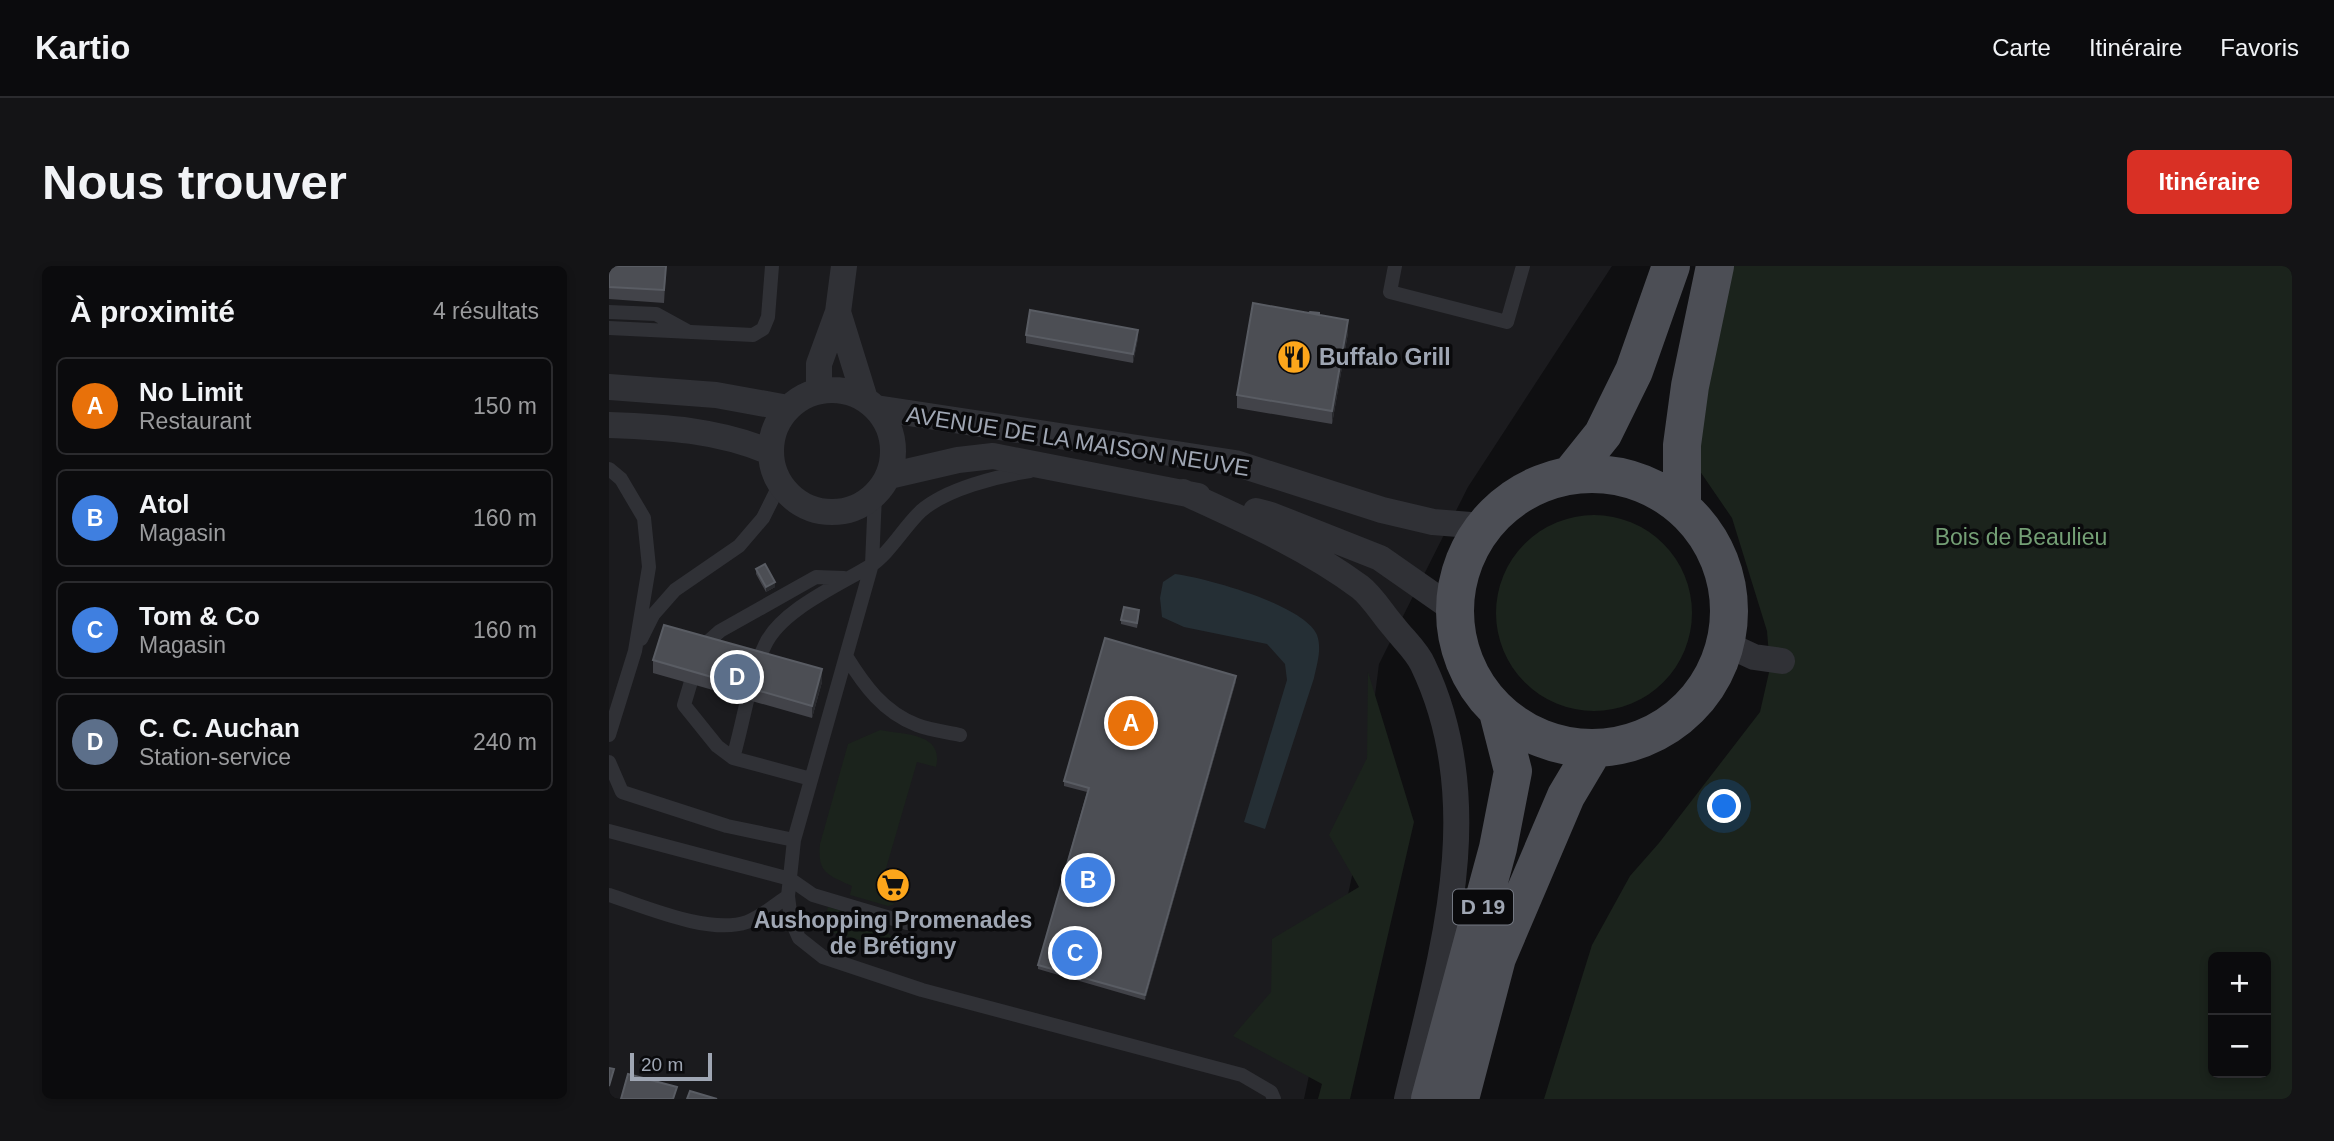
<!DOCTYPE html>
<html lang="fr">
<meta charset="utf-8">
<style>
body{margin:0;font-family:Arial,sans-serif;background:#141416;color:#f1f3f6}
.controls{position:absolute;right:21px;bottom:21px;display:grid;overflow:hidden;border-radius:10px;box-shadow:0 4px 10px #0003}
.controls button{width:63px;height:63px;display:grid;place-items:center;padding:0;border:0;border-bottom:2px solid #2b2b2e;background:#0b0b0d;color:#f1f3f6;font:35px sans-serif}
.scale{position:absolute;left:21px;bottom:18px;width:82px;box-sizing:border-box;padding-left:7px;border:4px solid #9fa6b3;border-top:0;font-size:19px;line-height:24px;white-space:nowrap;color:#9fa6b3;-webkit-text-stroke:5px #0a0a0c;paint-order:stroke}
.you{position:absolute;left:1116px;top:541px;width:24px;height:24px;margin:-18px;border:5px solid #fff;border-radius:50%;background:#1a73e8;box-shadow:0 0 0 10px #1a73e833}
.badge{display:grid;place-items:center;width:46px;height:46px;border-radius:50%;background:#d93025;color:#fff;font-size:23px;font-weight:700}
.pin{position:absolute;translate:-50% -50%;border:4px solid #fff;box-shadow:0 2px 7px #0006}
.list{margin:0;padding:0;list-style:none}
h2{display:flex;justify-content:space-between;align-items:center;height:91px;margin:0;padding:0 28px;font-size:30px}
h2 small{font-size:23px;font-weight:400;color:#9a9b9d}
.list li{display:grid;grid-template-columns:46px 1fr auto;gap:21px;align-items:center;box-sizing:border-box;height:98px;margin:0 14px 14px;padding:0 14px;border:2px solid #2b2b2e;border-radius:10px}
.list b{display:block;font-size:26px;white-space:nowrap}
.list p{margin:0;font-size:23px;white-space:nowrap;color:#9a9b9d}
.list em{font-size:23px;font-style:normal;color:#9a9b9d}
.map{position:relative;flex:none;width:1683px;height:833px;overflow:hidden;border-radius:10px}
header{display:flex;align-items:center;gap:42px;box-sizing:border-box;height:98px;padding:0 35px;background:#0b0b0d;border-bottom:2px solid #2b2b2e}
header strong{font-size:33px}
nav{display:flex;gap:38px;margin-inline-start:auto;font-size:24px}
.intro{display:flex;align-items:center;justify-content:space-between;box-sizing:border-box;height:168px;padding:0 42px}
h1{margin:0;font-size:49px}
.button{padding:18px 32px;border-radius:10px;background:#d93025;color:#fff;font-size:24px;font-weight:700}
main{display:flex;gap:42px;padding:0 42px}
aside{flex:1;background:#0b0b0d;border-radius:10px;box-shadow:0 4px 10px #0003}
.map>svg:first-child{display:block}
</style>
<header>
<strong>Kartio</strong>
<nav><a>Carte</a><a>Itinéraire</a><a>Favoris</a></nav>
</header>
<div class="intro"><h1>Nous trouver</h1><a class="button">Itinéraire</a></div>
<main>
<aside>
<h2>À proximité<small>4 résultats</small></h2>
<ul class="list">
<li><span class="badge" style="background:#e8710a">A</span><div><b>No Limit</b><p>Restaurant</p></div><em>150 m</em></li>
<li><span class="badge" style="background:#3f7fe0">B</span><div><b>Atol</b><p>Magasin</p></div><em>160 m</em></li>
<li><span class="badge" style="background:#3f7fe0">C</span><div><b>Tom &amp; Co</b><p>Magasin</p></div><em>160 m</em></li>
<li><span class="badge" style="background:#5c6f8a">D</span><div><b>C. C. Auchan</b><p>Station-service</p></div><em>240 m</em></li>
</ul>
</aside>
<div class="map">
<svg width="1683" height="833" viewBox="0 0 1683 833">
<rect width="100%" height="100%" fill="#0f0f11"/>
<path fill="#1b1b1e" d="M0 0H1003L859 221 770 398 743 610 695 833H0Z"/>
<path fill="#1b231c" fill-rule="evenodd" d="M1106 0H1683V833H935L983 679 1021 610 1050 577 1151 446 1161 402 1158 365 1123 252 1073 179ZM1604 691H1657V807H1604Z
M887 347a98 98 0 1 1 196 0a98 98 0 1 1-196 0Z
M759 406 805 556 741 833H709L713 818 624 770 662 726 663 673 750 621 720 569 758 492Z
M271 464C297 469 335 467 327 501L308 496 271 623 290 629 284 639 279 640 241 629 243 620C219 609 208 607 211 578L239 478Z
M219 641 266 654 268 663 278 666 283 671 281 682 221 666 214 658Z"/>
<path fill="#252f35" d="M566 308C597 312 696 339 708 369 713 383 708 398 705 412L656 563 635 556 678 414 676 398 658 378 575 361 553 351 551 332 554 316Z"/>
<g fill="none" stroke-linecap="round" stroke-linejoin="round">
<path stroke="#303136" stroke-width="14" d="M786 0 781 26 898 56 914 0
M0 46 47 48 78 65
M0 62 144 69 154 63 159 51 163 0
M0 203 12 213 35 252 40 301 26 385 0 469
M266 229 263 298 185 574 179 630 182 654 190 672 214 691 313 724 633 809 662 826 665 833
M32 373 44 349 66 324 130 280 154 252 171 218
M237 390C255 419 274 446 308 459 321 464 337 466 351 469
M124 492 108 480 75 439 92 382 111 365 207 311 235 312
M0 496 13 526 118 560 185 574
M202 513 124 492C134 458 141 410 156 379 172 344 230 319 261 300 280 288 295 261 312 245 337 223 389 210 421 205
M0 565 181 613 204 629 298 657
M0 629C37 641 101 669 138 656 152 651 166 639 179 630"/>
<path stroke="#303136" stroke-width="26" d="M229 46 256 133
M0 121 107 129 179 142
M162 185a61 61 0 1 1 122 0a61 61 0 1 1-122 0Z
M210 125V98L229 46 235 0
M267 142 626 197 773 244 824 256 874 260
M0 159C56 161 109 164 161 186
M280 210 349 194 384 190 589 230
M574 226C635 254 697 281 751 321 764 331 774 349 785 361 794 373 808 385 814 399 881 539 832 691 798 833
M647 245 662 249 771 292 844 343
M1117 378 1145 391 1173 395"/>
<path stroke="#4c4e55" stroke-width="38" d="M846 345a137 137 0 1 1 274 0a137 137 0 1 1-274 0Z
M962 208 994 168 1025 105 1062 0
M1073 240V179L1081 120 1106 0
M821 833 889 582 904 505 889 446
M851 833 888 692 957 530 985 483"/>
</g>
<path fill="#424349" d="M0 0 57 3 55 37 0 33Z
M710 49 739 67 723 158 628 142V129Z
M417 69 529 72 524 97 417 77Z
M147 303 166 321 157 326 147 308Z
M530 348 528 362 512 358V354Z
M44 394 213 416 203 452 44 407Z
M627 415 536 734 429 703V699L478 526 455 520V515Z"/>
<path fill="#292a2e" d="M739 54V67L723 158V145Z
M529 64V72L524 97V88Z
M166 316V321L157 326V321Z
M213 403V416L203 452V440Z
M627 410V415L536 734V729Z"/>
<path fill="#4c4e54" stroke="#595c63" stroke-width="2" d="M0 0H57L55 24 0 21Z
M644 37 739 54 723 145 628 129Z
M421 44 529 64 524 88 417 69Z
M701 46 710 47V49L700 47Z
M156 298 166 316 157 321 147 303Z
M515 341 530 344 528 357 512 354Z
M55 359 213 403 203 440 44 394Z
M496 372 627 410 536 729 429 699 480 522 455 515Z
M0 802 5 803 0 820Z
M19 808 68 821 64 833H12Z
M81 825 108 833H78Z"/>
<defs>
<g id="restaurant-disc" transform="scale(1.75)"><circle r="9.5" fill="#fda61b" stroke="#0a0a0c"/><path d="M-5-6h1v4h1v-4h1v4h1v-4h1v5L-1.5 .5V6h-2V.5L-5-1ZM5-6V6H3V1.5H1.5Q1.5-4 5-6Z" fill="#111"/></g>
<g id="supermarket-disc" transform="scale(1.75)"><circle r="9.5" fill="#fda61b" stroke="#0a0a0c"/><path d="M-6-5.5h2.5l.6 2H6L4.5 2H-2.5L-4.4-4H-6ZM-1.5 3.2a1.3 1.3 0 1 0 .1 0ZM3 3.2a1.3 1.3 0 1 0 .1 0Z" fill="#111"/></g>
</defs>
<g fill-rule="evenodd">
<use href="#restaurant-disc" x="685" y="91"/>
<use href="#supermarket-disc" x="284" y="619"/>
</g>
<g text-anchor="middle" stroke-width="7" stroke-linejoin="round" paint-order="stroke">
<rect fill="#0a0a0c" stroke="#727781" stroke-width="2" x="844" y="623.5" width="60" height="35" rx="5"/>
<g font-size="21" font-weight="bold" fill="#9fa6b3">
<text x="874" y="648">D 19</text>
</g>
<g font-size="23" font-weight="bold" fill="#9fa6b3" stroke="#0a0a0c" text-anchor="start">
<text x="710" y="99">Buffalo Grill</text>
<text x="284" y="662" text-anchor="middle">Aushopping Promenades<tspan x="284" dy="26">de Brétigny</tspan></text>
</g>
<g font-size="23" fill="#9fa6b3" stroke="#0a0a0c">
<text transform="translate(469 175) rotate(9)" y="8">AVENUE DE LA MAISON NEUVE</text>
</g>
<g font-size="23" fill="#749f75" stroke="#0a0a0c">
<text x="1412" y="279">Bois de Beaulieu</text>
</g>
</g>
</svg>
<div class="controls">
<button>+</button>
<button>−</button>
</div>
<div class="scale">20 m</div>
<div class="you"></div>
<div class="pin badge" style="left:522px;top:457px;background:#e8710a">A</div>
<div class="pin badge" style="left:479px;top:614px;background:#3f7fe0">B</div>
<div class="pin badge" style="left:466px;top:687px;background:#3f7fe0">C</div>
<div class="pin badge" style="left:128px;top:411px;background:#5c6f8a">D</div>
</div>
</main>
